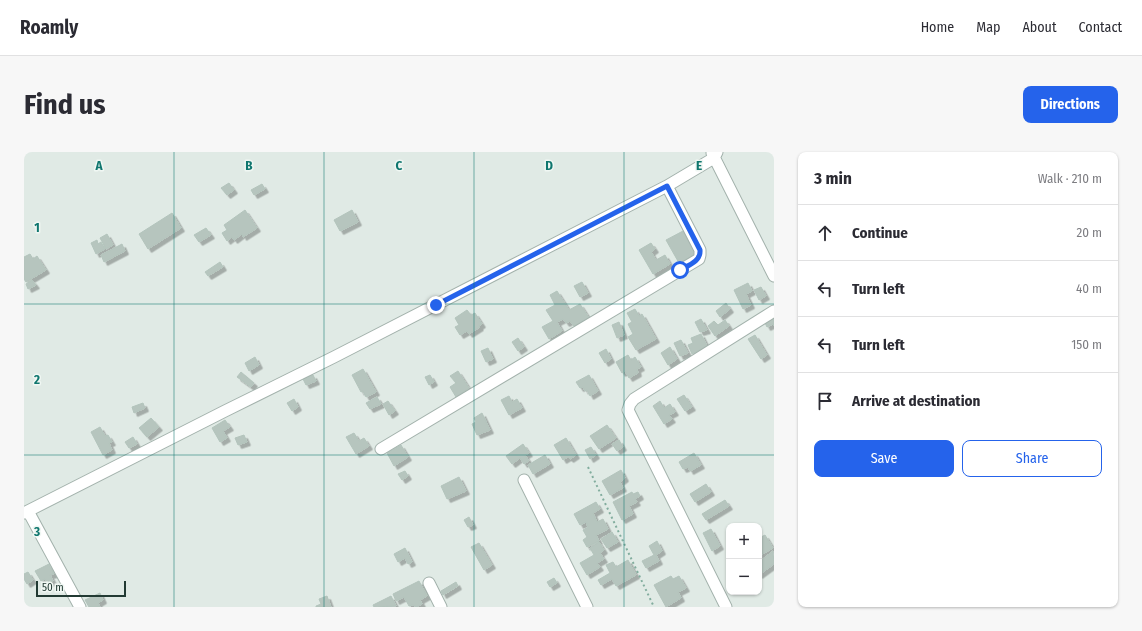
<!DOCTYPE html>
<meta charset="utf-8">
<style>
body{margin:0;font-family:"Fira Sans Condensed",sans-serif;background:#f7f7f7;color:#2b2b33}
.controls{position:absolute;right:12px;bottom:12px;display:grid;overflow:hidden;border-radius:8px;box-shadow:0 1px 3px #0004}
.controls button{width:36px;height:36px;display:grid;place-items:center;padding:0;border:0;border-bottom:1px solid #e1e1e2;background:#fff;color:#2b2b33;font:20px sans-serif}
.scale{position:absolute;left:12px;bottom:10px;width:90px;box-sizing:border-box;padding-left:4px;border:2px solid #223a33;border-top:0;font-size:11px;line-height:14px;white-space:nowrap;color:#223a33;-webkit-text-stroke:3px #f0f7f3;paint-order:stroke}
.stop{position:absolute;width:12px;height:12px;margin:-9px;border:3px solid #2563eb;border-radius:50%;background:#fff}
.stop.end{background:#2563eb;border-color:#fff;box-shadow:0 1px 4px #0008}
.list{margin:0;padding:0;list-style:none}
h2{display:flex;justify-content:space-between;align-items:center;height:52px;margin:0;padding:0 16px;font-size:17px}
h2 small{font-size:13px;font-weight:400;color:#7c7c81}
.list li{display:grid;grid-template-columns:26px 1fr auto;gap:12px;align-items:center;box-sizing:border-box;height:56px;padding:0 16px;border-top:1px solid #e1e1e2}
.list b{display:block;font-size:15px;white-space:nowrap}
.list em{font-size:13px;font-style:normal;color:#7c7c81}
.actions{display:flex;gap:8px;padding:12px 16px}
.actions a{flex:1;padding:9px 0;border:1px solid #2563eb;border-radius:8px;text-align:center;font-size:14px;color:#2563eb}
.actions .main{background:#2563eb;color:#fff}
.icon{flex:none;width:22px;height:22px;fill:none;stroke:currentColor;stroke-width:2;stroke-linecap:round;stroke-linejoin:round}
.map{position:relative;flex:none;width:750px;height:455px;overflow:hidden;border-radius:8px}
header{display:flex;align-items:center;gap:24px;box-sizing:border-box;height:56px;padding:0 20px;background:#fff;border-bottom:1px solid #e1e1e2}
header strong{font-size:19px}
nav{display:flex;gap:22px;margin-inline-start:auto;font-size:14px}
.intro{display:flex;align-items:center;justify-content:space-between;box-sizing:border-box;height:96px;padding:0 24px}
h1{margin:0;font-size:28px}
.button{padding:10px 18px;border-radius:8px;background:#2563eb;color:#fff;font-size:14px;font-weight:700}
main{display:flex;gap:24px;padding:0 24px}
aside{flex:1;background:#fff;border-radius:8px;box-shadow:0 1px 3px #0004}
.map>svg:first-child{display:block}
</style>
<header>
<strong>Roamly</strong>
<nav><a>Home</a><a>Map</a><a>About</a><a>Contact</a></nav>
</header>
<div class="intro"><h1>Find us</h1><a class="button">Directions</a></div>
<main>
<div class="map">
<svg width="750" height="455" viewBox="0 0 750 455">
<defs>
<filter id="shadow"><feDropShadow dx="3.5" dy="3.5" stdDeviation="0" flood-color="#0004"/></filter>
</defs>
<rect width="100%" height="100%" fill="#e0eae5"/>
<path fill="#b6c5be" stroke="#b3c4bc" filter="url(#shadow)" d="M205 31 210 38 203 43 197 36Z
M238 32 241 37 230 43 227 38Z
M221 58 233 76 219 85 218 82 210 88 208 85 203 89 198 81 203 78 200 73Z
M328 58 334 70 316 79 310 68Z
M148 61 157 76 124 97 115 82Z
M182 76 187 83 175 90 170 83Z
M659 79 672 102 655 111 642 88Z
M83 82 89 93 82 97 76 86Z
M73 88 74 92 77 90 81 97 72 102 67 91Z
M627 91 631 97 627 100 632 108 641 103 646 112 629 122 615 98Z
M98 92 101 99 80 110 77 103Z
M6 102 9 107 13 104 22 118 2 130 0 127V105Z
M196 110 199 115 184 124 181 120Z
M8 128 12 133 4 137 2 132Z
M558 130 564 141 556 145 550 134Z
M724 131 728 139 722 142 727 153 719 157 710 138Z
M737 135 742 144 735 148 730 138Z
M533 139 545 158 556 152 565 166 550 174 546 169 542 171 539 167 533 170 538 179 525 187 518 175 529 169 522 158 531 153 526 143Z
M702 151 706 157 696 165 692 159Z
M611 157 615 164 618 162 632 187 612 198 604 185 609 182 604 172 608 170 603 161Z
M443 158 447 163 451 161 458 172 455 174 456 175 445 182 443 179 436 183 431 175 435 173 431 166Z
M750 164V174L749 172 743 175 740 169Z
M677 167 683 178 676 180 671 170Z
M701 168 705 174 691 184 684 174 690 169 694 173Z
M595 170 600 183 593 186 588 173Z
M677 182 683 194 668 202 664 193 669 191 667 186Z
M731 183 743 203 737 207 724 187Z
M494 186 500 195 494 199 488 190Z
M657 188 664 201 656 204 650 191Z
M646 195 653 207 644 213 637 201Z
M464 196 469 207 462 210 457 199Z
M582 197 587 207 581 211 575 201Z
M604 203 607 208 611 205 617 215 613 217 614 221 605 226 601 219 598 221 592 210Z
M231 205 235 213 225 219 221 211Z
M339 217 352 240 342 245 339 239 337 240 328 223Z
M434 219 445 236 432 245 426 235 432 231 426 224Z
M217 220 230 231 227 235 213 225Z
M289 223 292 229 282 233 279 227Z
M406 223 410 230 405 233 401 225Z
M565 223 574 239 566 244 563 238 561 239 559 235 556 236 552 230Z
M660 243 668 255 661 259 653 247Z
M485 244 488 250 493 247 498 256 485 263 477 248Z
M353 245 357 252 346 257 342 251Z
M270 247 274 255 268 259 263 251Z
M364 249 371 259 365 263 359 252Z
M636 249 640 256 646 252 651 260 645 263 648 267 640 272 629 254Z
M119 251 121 256 110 261 108 255Z
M458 261 466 278 453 283 448 272 452 270 450 266Z
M127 266 135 275 123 285 115 276Z
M201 268 206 275 199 279 203 286 196 290 188 276Z
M583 273 592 286 575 297 566 284Z
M76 275 81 284 84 283 88 290 85 291 88 298 79 303 67 280Z
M330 281 335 289 340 286 345 294 332 302 322 285Z
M220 283 223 290 214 293 211 286Z
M109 285 113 292 105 296 101 290Z
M542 286 552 303 546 307 544 305 539 308 530 293Z
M595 288 599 295 593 299 588 292Z
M499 292 505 301 501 303 505 309 500 312 496 306 488 312 482 304Z
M377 293 384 305 370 314 363 301Z
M567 295 572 303 566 307 561 298Z
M670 301 677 313 666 319 664 315 659 317 655 310Z
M521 303 526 312 509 322 504 313Z
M597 318 601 326 596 330 599 336 586 343 578 329Z
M381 319 384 324 378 328 374 322Z
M435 325 442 339 423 347 417 334Z
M682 332 687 340 671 350 666 342Z
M608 340 609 342 614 340 616 344 611 347 613 350 605 354 609 362 598 368 589 350Z
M701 348 705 354 682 368 678 362Z
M572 350 576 357 569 361 573 370 579 367 584 377 572 383 575 389 563 395 559 388 563 385 559 378 564 375 562 370 556 373 550 362Z
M445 365 449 373 444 375 440 368Z
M687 377 696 394 688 399 679 381Z
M588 380 594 390 583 396 577 387Z
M741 383 749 396 735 404V386Z
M633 389 638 399 632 403 635 409 622 416 618 409 630 403 625 394Z
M575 390 580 398 576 401 580 407 573 411 576 415 563 423 556 411 570 403 566 396Z
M455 391 468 413 460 418 447 395Z
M381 396 388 410 384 412 381 406 374 410 370 402Z
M749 399 750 412 735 423V410Z
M604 408 612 423 592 434 588 427 577 433 574 428 586 421 582 413 589 410 592 415Z
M25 412 30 422 26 423 29 429 24 432 21 427 17 429 11 419Z
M4 420 9 428 3 432 0 427V422Z
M647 424 649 427 655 424 662 436 654 440 657 446 642 455 630 433Z
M530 426 533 431 526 435 523 430Z
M395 429 403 444 396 448 398 452 392 455 389 453 385 454 380 445 372 449 369 442Z
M432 430 434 434 419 443 417 439Z
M76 441 79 448 74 451 76 455H65L61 448Z
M303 444 307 455H292V454L297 452 295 447Z
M367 444 372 454 350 455 349 453Z"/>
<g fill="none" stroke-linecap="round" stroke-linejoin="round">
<g stroke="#a3b2ac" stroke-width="13">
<path id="street" d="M688 1 750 124
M357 297 675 107 676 103V98L643 34
M500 328 563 455
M4 359 56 455
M0 361 201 259 310 205 643 34 690 6 693 0
M405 431 417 455
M702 455 604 258 606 252 610 247 750 159"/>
</g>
<path stroke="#82ad9e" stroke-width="2" stroke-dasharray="2 3" stroke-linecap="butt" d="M564 315 630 455"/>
<use href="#street" stroke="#fff" stroke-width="11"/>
</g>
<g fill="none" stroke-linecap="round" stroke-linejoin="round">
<path stroke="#2563eb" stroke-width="5" d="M412 153 643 34 676 98C677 109 665 113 656 118"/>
</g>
<path fill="none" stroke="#0f766e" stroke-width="1" stroke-opacity="0.55" d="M150 0V455M300 0V455M450 0V455M600 0V455M0 152H750M0 303H750"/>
<g font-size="13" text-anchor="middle" font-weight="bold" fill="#0f766e" stroke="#f0f7f3" stroke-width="3" stroke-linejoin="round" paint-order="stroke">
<text x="75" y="18">A</text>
<text x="225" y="18">B</text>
<text x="375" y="18">C</text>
<text x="525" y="18">D</text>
<text x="675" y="18">E</text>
<text x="13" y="80">1</text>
<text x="13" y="232">2</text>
<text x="13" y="384">3</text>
</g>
</svg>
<div class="controls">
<button>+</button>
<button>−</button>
</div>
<div class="scale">50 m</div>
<div class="stop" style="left:656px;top:118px"></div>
<div class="stop end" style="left:412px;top:153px"></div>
</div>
<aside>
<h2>3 min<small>Walk · 210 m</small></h2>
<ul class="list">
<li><svg class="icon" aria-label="ahead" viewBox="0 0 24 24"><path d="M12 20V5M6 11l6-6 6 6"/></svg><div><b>Continue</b></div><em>20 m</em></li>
<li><svg class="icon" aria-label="left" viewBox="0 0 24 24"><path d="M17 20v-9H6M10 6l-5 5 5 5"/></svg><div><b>Turn left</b></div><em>40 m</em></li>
<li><svg class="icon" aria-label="left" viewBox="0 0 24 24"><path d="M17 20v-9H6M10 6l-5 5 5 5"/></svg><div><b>Turn left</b></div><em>150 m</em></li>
<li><svg class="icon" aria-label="arrive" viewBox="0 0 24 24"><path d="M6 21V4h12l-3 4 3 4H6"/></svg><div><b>Arrive at destination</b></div></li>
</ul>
<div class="actions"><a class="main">Save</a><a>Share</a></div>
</aside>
</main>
